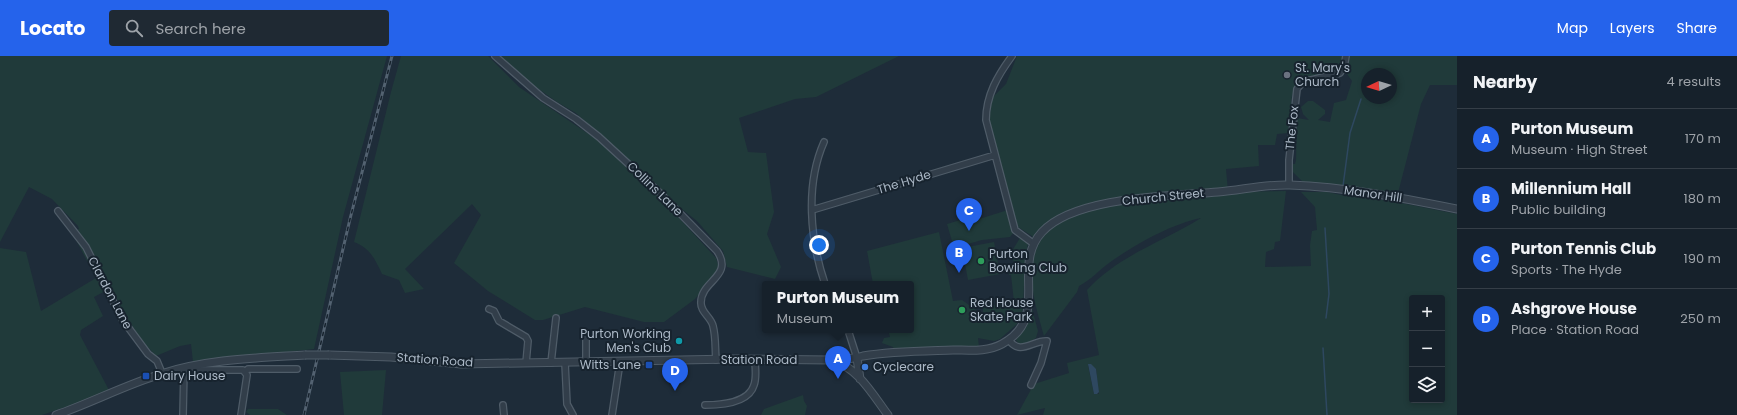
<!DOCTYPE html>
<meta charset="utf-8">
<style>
body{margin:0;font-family:Poppins,sans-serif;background:#1f2933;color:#f1f3f6}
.controls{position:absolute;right:12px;bottom:12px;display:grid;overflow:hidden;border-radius:4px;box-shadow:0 2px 6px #0003}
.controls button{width:36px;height:36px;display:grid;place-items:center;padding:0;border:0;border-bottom:1px solid #353e47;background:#16212b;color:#f1f3f6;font:20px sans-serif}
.compass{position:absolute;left:1361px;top:12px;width:36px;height:36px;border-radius:50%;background:#16212b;box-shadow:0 2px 6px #0003;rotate:266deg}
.you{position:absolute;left:819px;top:189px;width:14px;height:14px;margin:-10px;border:3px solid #fff;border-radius:50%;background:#1a73e8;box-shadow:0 0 0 6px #1a73e833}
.badge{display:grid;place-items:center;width:26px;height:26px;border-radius:50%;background:#2563eb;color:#fff;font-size:13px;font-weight:700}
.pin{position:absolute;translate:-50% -33px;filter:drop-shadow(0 1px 2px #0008)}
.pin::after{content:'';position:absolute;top:21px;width:14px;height:12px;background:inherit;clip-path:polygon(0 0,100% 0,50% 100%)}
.popup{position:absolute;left:762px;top:225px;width:152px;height:52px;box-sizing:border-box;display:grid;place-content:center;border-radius:4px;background:#16212b;filter:drop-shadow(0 1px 3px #0005);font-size:13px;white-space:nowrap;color:#9ea3a9}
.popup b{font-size:15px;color:#f1f3f6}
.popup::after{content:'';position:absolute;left:50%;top:100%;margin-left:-8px;border:8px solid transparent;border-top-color:#16212b}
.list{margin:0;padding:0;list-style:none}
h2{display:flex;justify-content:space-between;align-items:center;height:52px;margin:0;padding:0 16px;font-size:17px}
h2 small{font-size:13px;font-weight:400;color:#9ea3a9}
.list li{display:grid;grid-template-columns:26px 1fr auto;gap:12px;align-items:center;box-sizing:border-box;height:60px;padding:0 16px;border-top:1px solid #353e47}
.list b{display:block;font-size:15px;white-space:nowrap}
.list p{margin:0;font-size:13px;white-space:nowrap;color:#9ea3a9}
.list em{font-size:13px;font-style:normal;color:#9ea3a9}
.icon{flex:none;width:22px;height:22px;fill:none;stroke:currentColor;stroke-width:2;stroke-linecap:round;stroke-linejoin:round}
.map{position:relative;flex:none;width:1457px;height:359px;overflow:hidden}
header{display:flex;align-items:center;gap:24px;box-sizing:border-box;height:56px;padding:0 20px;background:#2563eb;color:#fff}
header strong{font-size:19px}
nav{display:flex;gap:22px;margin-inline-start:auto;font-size:14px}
.search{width:280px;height:36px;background:#1f2933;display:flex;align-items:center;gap:10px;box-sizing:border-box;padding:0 14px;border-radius:4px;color:#9ea3a9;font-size:15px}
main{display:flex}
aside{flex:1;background:#16212b}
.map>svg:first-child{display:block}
</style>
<header>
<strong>Locato</strong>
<div class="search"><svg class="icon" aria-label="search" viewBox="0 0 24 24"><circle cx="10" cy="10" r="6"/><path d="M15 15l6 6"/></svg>Search here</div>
<nav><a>Map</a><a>Layers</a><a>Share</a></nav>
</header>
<main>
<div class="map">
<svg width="1457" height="359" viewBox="0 0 1457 359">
<rect width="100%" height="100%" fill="#1e2c39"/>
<path fill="#203a3a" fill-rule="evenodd" d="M0 0H387L343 161 314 293 193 306 191 288 180 290 156 300 143 286 128 264 111 232 94 241 103 260 81 274 80 279 110 336 42 359H0V192L26 196 41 255 96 222 74 180 76 174 79 173 78 170 52 143 29 131 0 186Z
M401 0H488L519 31 599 85 668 150 716 202 719 212 715 220 695 243 664 266H644L585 251 543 264H535L488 235 454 207 481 159 472 148 405 213 424 233 405 237 399 224 382 218C375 203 370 192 354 186L391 36Z
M501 0H899L816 41 795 43 739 62 748 96 766 97 774 156 767 178 781 211 775 223 727 211 723 195 697 165 669 143 576 57 557 46 523 22Z
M1017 0H1344L1341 13 1333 18 1300 25 1292 39 1288 77 1277 78 1275 89H1258L1259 110 1226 113 1228 136 1286 135 1280 185 1275 186 1274 193 1266 196 1265 211 1311 210 1310 189 1312 175 1317 174 1315 151 1301 136H1327L1346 140 1348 139 1396 146 1457 158V359H1043L1045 352 1017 359 1034 328 1069 317 1067 307 1099 299 1087 234C1119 199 1163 186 1201 162 1171 168 1134 189 1109 207 1099 214 1091 224 1079 230L1077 236 1044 280C1036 251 1025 219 1037 190L1032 180 1018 171 1010 181 982 184 954 192 947 168 974 160 976 164 1011 153 992 83 987 57 992 42 1006 28ZM1412 242H1442V344H1412ZM1088 309 1096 313 1099 338H1094Z
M1348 0H1457V29H1430L1421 48 1398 137 1303 126 1292 115 1291 108H1295L1296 104 1297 62 1309 64 1303 58 1301 51 1308 45H1313L1325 54V58L1318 64 1330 66 1334 47 1346 44 1352 25 1345 15ZM1367 18H1391V42H1367Z
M939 176 953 245 962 244 976 254 977 260 983 259V251L1014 246 1011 219H1009L1008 213 1014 212 1012 195 1020 182H1024L1028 187 1025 206 1023 253 1017 268 1000 283 994 285 978 282 979 291H943L894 294 893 291 882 287 884 282 890 281 888 274H911V228H873L867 195Z
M994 186 1000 218 968 224 962 192Z
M1032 253 1038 275 1036 282 1026 288H1019L1016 284 1027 268Z
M386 314 382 359H344L340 316Z
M803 339 804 345 807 350 805 359H761L764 353Z
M248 353H278L287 359H250L246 356Z"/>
<path fill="#2e4860" d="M1088 308H1091L1096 313 1099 336 1097 338H1094Z"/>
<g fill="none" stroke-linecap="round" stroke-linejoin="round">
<path stroke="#2e4860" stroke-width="1.5" d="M1343 130 1350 77 1361 43
M1325 172 1329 238 1326 262
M1323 292 1327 359"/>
<g stroke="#4f5c68" stroke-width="8">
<path id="minor" d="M495 0 543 42 576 63 599 81 660 137 717 195C734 220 701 225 701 246 700 256 711 261 713 270 716 281 715 293 716 304
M1012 0C998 19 986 39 986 64L1015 174 1034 188
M824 86C805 129 810 184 825 228
M1289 129V104L1297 33 1303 26 1340 17 1344 11 1346 0
M812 154 995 99
M58 155 86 191 122 263 148 298 157 305 162 317
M489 253 494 255 499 265 526 281 528 285 526 307
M848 274 857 302
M1009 284C1020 300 1033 284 1047 285L1041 307 1031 329
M586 306V279
M551 307 556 262
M565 307 567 348 573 359
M193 310 198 314H243L247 319 241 359
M246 315 248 313H297
M503 349 504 359
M705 349C720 349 749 347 754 329 757 321 755 311 755 304
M183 359 184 313
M612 359 620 306"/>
</g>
<g stroke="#4f5c68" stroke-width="9">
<path id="tertiary" d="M329 299 391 301 461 308 733 303 831 304C857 310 873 339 888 359
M857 302 860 323
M839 307C846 302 856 302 863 300 892 295 923 295 953 294 970 294 987 296 1002 288 1052 261 1010 210 1042 176 1075 140 1172 140 1218 136 1242 134 1266 128 1290 129 1346 131 1402 142 1457 153
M56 359C91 347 125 329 161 318 207 303 257 302 305 299"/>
</g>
<use href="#minor" stroke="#323e4a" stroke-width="5.5"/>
<use href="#tertiary" stroke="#323e4a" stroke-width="7"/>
<g stroke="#536271" stroke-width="3">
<path id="rail" d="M304 359 350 163 392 0"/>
</g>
<use href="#rail" stroke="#17232e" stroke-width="1.5" stroke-dasharray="4.5" stroke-linecap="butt"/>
<g stroke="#4f5c68" stroke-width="9" stroke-linecap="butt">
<path id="tertiary-bridge" d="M305 299H329"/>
</g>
<use href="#tertiary-bridge" stroke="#323e4a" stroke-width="7"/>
</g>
<circle fill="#6b7280" stroke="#17232e" stroke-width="1.5" cx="1287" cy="19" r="4"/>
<g fill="#2e9e5b" stroke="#17232e" stroke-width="1.5">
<circle cx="981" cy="205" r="4"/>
<circle cx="962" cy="254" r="4"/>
</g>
<circle fill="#0f9aa8" stroke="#17232e" stroke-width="1.5" cx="679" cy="285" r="4"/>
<g fill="#1a4fb4" stroke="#17232e" stroke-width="1.5">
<rect x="645" y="305" width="8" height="8" rx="2"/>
<rect x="142" y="316" width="8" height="8" rx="2"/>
</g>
<circle fill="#3f7fe0" stroke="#17232e" stroke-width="1.5" cx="865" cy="311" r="4"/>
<g text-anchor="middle" stroke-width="4" stroke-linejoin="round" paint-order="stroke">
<g font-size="12" fill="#acb9c7" stroke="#17232e" text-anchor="start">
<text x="1295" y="16">St. Mary's<tspan x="1295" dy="14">Church</tspan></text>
<text x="989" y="202">Purton<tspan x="989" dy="14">Bowling Club</tspan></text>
<text x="970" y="251">Red House<tspan x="970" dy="14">Skate Park</tspan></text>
<text x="671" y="282" text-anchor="end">Purton Working<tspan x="671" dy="14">Men's Club</tspan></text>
<text x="641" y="313" text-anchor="end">Witts Lane</text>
<text x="873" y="315">Cyclecare</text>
<text x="154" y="324">Dairy House</text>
</g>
<g font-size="12" fill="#acb9c7" stroke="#17232e">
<text transform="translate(1292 72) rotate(-84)" y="4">The Fox</text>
<text transform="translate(904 126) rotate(-17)" y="4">The Hyde</text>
<text transform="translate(655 133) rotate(44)" y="4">Collins Lane</text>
<text transform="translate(1373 138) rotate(8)" y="4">Manor Hill</text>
<text transform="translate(1163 141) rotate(-6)" y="4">Church Street</text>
<text transform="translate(110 237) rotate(62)" y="4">Clardon Lane</text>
<text transform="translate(435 304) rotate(4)" y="4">Station Road</text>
<text x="759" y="308">Station Road</text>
</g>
</g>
</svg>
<div class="controls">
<button>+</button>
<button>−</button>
<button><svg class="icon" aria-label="layers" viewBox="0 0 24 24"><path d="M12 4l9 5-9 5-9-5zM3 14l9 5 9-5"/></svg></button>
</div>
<svg class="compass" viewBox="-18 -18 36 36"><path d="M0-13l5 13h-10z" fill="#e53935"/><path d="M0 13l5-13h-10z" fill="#9ea3a9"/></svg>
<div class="you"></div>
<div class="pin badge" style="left:838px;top:323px">A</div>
<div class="popup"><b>Purton Museum</b>Museum</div>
<div class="pin badge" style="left:959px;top:217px">B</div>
<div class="pin badge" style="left:969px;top:175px">C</div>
<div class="pin badge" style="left:675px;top:335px">D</div>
</div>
<aside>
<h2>Nearby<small>4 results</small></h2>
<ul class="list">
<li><span class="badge">A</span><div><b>Purton Museum</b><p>Museum · High Street</p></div><em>170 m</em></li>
<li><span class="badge">B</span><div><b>Millennium Hall</b><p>Public building</p></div><em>180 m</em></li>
<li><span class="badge">C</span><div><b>Purton Tennis Club</b><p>Sports · The Hyde</p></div><em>190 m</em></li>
<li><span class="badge">D</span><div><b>Ashgrove House</b><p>Place · Station Road</p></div><em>250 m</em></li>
</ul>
</aside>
</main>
